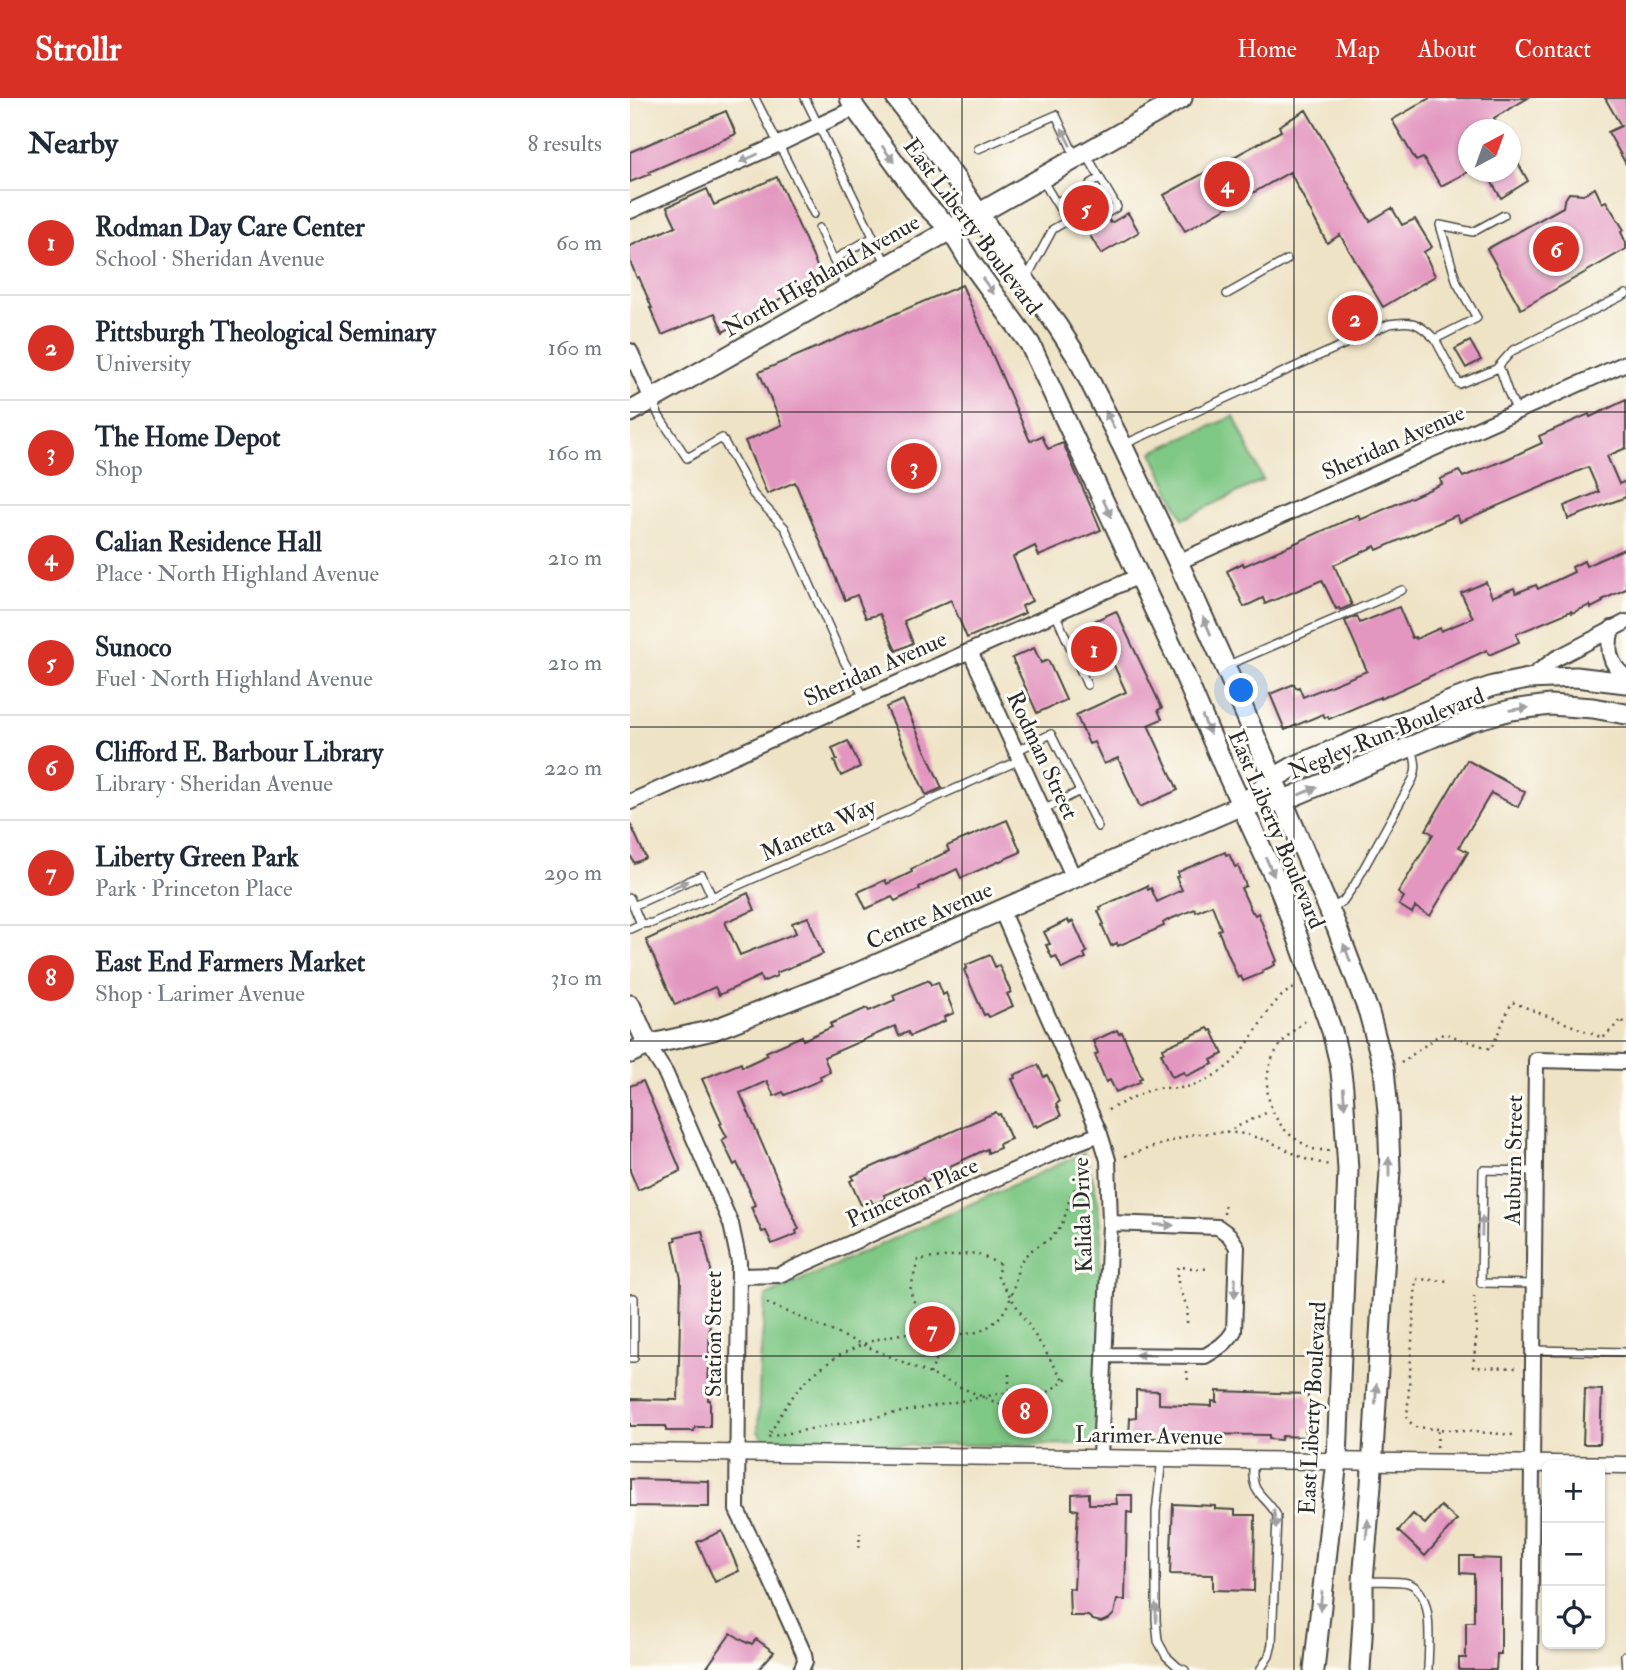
<!DOCTYPE html>
<meta charset="utf-8">
<style>
body{margin:0;font-family:"IM FELL Double Pica",serif;background:#f2f2f3;color:#1f2937}
.controls{position:absolute;right:21px;bottom:21px;display:grid;overflow:hidden;border-radius:10px;box-shadow:0 2px 5px #0004}
.controls button{width:63px;height:63px;display:grid;place-items:center;padding:0;border:0;border-bottom:2px solid #e0e1e3;background:#fff;color:#1f2937;font:35px sans-serif}
.compass{position:absolute;left:828px;top:21px;width:63px;height:63px;border-radius:50%;background:#fff;box-shadow:0 2px 5px #0004;rotate:41deg}
.you{position:absolute;left:612px;top:593px;width:24px;height:24px;margin:-18px;border:5px solid #fff;border-radius:50%;background:#1a73e8;box-shadow:0 0 0 10px #1a73e833}
.badge{display:grid;place-items:center;width:46px;height:46px;border-radius:50%;background:#d93025;color:#fff;font-size:23px;font-weight:700}
.pin{position:absolute;translate:-50% -50%;border:4px solid #fff;box-shadow:0 2px 7px #0006}
.list{margin:0;padding:0;list-style:none}
h2{display:flex;justify-content:space-between;align-items:center;height:91px;margin:0;padding:0 28px;font-size:30px}
h2 small{font-size:23px;font-weight:400;color:#747a83}
.list li{display:grid;grid-template-columns:46px 1fr auto;gap:21px;align-items:center;box-sizing:border-box;height:105px;padding:0 28px;border-top:2px solid #e0e1e3}
.list b{display:block;font-size:26px;white-space:nowrap}
.list p{margin:0;font-size:23px;white-space:nowrap;color:#747a83}
.list em{font-size:23px;font-style:normal;color:#747a83}
.icon{flex:none;width:38px;height:38px;fill:none;stroke:currentColor;stroke-width:2;stroke-linecap:round;stroke-linejoin:round}
.map{position:relative;flex:none;width:996px;height:1572px;overflow:hidden}
header{display:flex;align-items:center;gap:42px;box-sizing:border-box;height:98px;padding:0 35px;background:#d93025;color:#fff}
header strong{font-size:33px}
nav{display:flex;gap:38px;margin-inline-start:auto;font-size:24px}
main{display:flex}
aside{flex:1;background:#fff}
.map>svg:first-child{display:block}
</style>
<header>
<strong>Strollr</strong>
<nav><a>Home</a><a>Map</a><a>About</a><a>Contact</a></nav>
</header>
<main>
<aside>
<h2>Nearby<small>8 results</small></h2>
<ul class="list">
<li><span class="badge">1</span><div><b>Rodman Day Care Center</b><p>School · Sheridan Avenue</p></div><em>60 m</em></li>
<li><span class="badge">2</span><div><b>Pittsburgh Theological Seminary</b><p>University</p></div><em>160 m</em></li>
<li><span class="badge">3</span><div><b>The Home Depot</b><p>Shop</p></div><em>160 m</em></li>
<li><span class="badge">4</span><div><b>Calian Residence Hall</b><p>Place · North Highland Avenue</p></div><em>210 m</em></li>
<li><span class="badge">5</span><div><b>Sunoco</b><p>Fuel · North Highland Avenue</p></div><em>210 m</em></li>
<li><span class="badge">6</span><div><b>Clifford E. Barbour Library</b><p>Library · Sheridan Avenue</p></div><em>220 m</em></li>
<li><span class="badge">7</span><div><b>Liberty Green Park</b><p>Park · Princeton Place</p></div><em>290 m</em></li>
<li><span class="badge">8</span><div><b>East End Farmers Market</b><p>Shop · Larimer Avenue</p></div><em>310 m</em></li>
</ul>
</aside>
<div class="map">
<svg width="996" height="1572" viewBox="0 0 996 1572">
<rect width="100%" height="100%" fill="#fdfcf7"/>
<filter id="ink" filterUnits="userSpaceOnUse"><feTurbulence type="fractalNoise" baseFrequency=".0143" numOctaves="2"/><feDisplacementMap in="SourceGraphic" scale="14" xChannelSelector="R" yChannelSelector="G"/><feConvolveMatrix kernelMatrix="1 2 1 2 8 2 1 2 1" color-interpolation-filters="sRGB"/></filter>
<filter id="wash" filterUnits="userSpaceOnUse"><feTurbulence type="fractalNoise" baseFrequency=".00686" numOctaves="4" result="noise"/><feDisplacementMap in="SourceGraphic" scale="28" xChannelSelector="R" yChannelSelector="G"/><feGaussianBlur stdDeviation="1.57" result="paint"/><feColorMatrix in="noise" values="0 0 0 0 0 0 0 0 0 0 0 0 0 0 0 0 0 1.4 0 .05"/><feComposite in="paint" operator="in"/></filter>
<g filter="url(#wash)">
<rect width="100%" height="100%" fill="#efe3c6"/>
<path fill="#7ec784" stroke="#547958" stroke-width="2" d="M604 318 633 382 553 421 522 354Z
M454 1055 462 1079 468 1104 471 1142 470 1346 174 1348 134 1341 128 1334 130 1265 136 1198Z"/>
<g id="blocks">
<path fill="#e396c0" d="M800 0H898L864 20 870 32H838V74L811 88 793 60 786 63 762 22Z
M975 0H996V66L978 34 991 28Z
M676 12 740 123 762 110 772 127 785 121 802 149 794 154 805 178 753 209 710 137 697 145 660 74 555 133 534 97 651 33 649 28Z
M96 13 106 36 19 74 20 76 0 84V54Z
M880 51 898 83 871 100 856 74H880Z
M147 79 191 177 93 234 85 215 32 237 20 210H22L9 179 7 180 0 163V148L46 128 37 109 77 91 84 107Z
M454 88 458 92H462L460 96 461 101 464 104 469 103 473 111 452 124 448 122 439 105 442 100 440 95Z
M965 90 972 105 976 103 994 132 991 134 996 145V151L891 211 857 151 933 109 934 103 939 95 954 96Z
M498 115 509 134 471 156 458 134 479 122 481 125Z
M332 187 400 343 412 338 418 351 433 345 471 432 409 458 405 448 383 459 402 503 392 508 395 515 337 540 321 502 274 523 283 545 266 553 250 516 236 520 227 497 215 502 165 384 137 396 115 343 152 327 129 274Z
M840 243 851 262 836 270 825 251Z
M996 302V350L977 358 989 386 996 383V399L938 421 934 408 969 394 958 369 830 424 827 417 747 452 745 448 704 467 722 507 710 512 709 510 706 511 692 482 635 506 633 500 614 509 597 473 613 465 614 468 728 417 730 422 812 386 810 381 829 373 833 379 877 361 912 345 909 338 959 316 960 319Z
M996 450V491L972 502 973 504 961 510 960 507 942 515 941 513 886 536 889 544 859 557 857 552 750 601V599L699 621 698 618 695 620 693 616 655 632 640 596 664 586 666 590 669 589 673 599 737 573 715 523 727 518 730 525 769 509 782 540 785 539 786 541 810 530 811 533 843 520 831 495 856 484 862 499 884 490 886 495 906 487 908 491 944 474 942 469 954 463 956 468Z
M486 513 532 610 528 612 532 621 518 627 548 692 510 709 488 660 474 666 464 644 459 646 446 617 496 594 464 523Z
M404 550 411 565 418 562 436 602 407 615 382 560Z
M273 602 312 690 296 697 256 609Z
M218 643 230 669 211 678 204 663 207 662 202 650Z
M837 662 895 694 888 709 861 695 829 749 838 754 800 818 785 809 782 815 769 807 774 799 768 795 803 736 796 732Z
M377 722 391 754 331 780 327 771 289 789 290 791 265 803 262 799 236 811 228 794 255 782 257 786 282 774 281 771 319 753 317 748Z
M0 725 16 760 4 765 0 756Z
M595 754 596 757 599 756 605 769 608 768 616 788 611 790 622 814H623L625 817 628 815 647 863 644 864 645 867 632 873 633 875 613 883 611 878 608 880 588 832 591 831 582 807 566 814 565 811 538 822 533 825 534 828 488 848 487 845 481 848 472 827 474 826 468 813 471 812 470 809 517 788 518 792 521 790 527 804 552 792 546 779 549 778 548 774Z
M118 795 125 812 95 824 110 857 166 835 162 825 178 819 193 856 146 875 147 878 132 884 130 878 89 897 85 889 45 907 16 842Z
M438 822 439 825 443 823 457 854 454 856 456 860 432 871 426 858 422 860 416 847 420 846 414 834Z
M360 857 365 869 369 867 381 894 377 896 383 908 359 919 357 916 354 917 334 872 337 870 336 867Z
M299 882 301 887 308 884 313 897 316 895 324 915 314 919 315 923 280 938 278 934 269 938 265 928 194 959 200 974 190 978 191 982 155 997 153 994 144 998 137 983 110 995 169 1131 166 1133 167 1136 142 1146 136 1133 132 1134 121 1109 125 1107 119 1093H120L107 1065 104 1067 92 1042 97 1039 90 1026 92 1025 72 981 111 965 112 969 138 957 136 954 172 938 173 942 202 929 200 926 237 910 239 913 265 902 263 897Z
M578 930 580 933 582 932 593 956 581 962 583 966 556 978 554 974 542 979 531 955 534 954 533 950Z
M487 932 489 936 492 934 512 980 509 981 510 984 486 994 480 982 476 984 465 957 468 955 463 943Z
M408 967 414 979 417 977 423 989 429 1004 426 1006 431 1018 407 1029 406 1027 403 1028 382 981 385 980 384 977Z
M13 983 51 1073 8 1092 0 1073V988Z
M366 1014 368 1017 370 1016 381 1041 369 1046 370 1050 358 1055 357 1051 320 1068 322 1072 309 1077 295 1084 293 1080 254 1097 255 1101 243 1106 241 1102 231 1107 220 1083 224 1081 222 1078Z
M72 1133 81 1172 78 1302H80V1329H65L64 1333H36V1328H0V1301L48 1302 51 1181 43 1143 46 1142 45 1139Z
M955 1291 972 1292 970 1346H953Z
M506 1292 529 1293V1306L582 1308V1303L587 1304V1293L678 1296V1304H684V1319L681 1318 680 1330H675V1339L652 1338 651 1342 639 1341V1337L562 1336H557L556 1341 499 1339 500 1320 506 1319Z
M0 1381 79 1383V1409L0 1408Z
M459 1395V1406H487L486 1397H502V1415L497 1414 495 1502H487L484 1516 479 1521 471 1524 463 1522 458 1518H440L439 1490 444 1491 448 1412 442 1411V1396Z
M543 1406 585 1408V1411L605 1412V1417H625L624 1493 583 1492V1477L540 1476Z
M811 1408 827 1422 795 1458 768 1433 783 1416 795 1426Z
M92 1433 109 1473 85 1484 67 1444Z
M830 1458H844V1460L871 1461V1556H867L866 1572H829V1560H836V1524H844V1476L830 1475Z
M101 1535 117 1545 118 1544 122 1546 126 1541 144 1554 128 1572H75Z"/>
</g>
</g>
<g filter="url(#ink)">
<use href="#blocks" fill-opacity="0" stroke="#484742" stroke-width="2"/>
<g fill="none" stroke-linecap="round" stroke-linejoin="round">
<g stroke="#484742" stroke-width="10">
<path id="service" d="M125 0 184 116
M175 0 257 167
M348 51 426 17 446 60
M460 86 470 80
M466 98 476 91
M426 104 436 100
M874 117 843 134 810 127 827 185 847 220 805 241 829 286 866 271 882 253 996 196
M437 123 452 131 487 109 456 56
M189 130 216 190
M203 162 243 139
M397 179 423 131 437 123 411 80
M597 196 657 162
M869 268 878 294 887 313
M23 304 29 318 57 360 92 340 123 396 155 430 214 563 234 599
M495 346 759 226C782 222 788 224 805 241
M425 515 457 587
M596 568 772 492
M386 653 421 636 468 729
M413 712 450 693
M0 800 11 826
M3 808 72 777 82 799
M702 810 713 803 725 786 783 681C788 670 785 661 782 649
M0 831 11 826 22 825 82 799 390 662
M903 1186 851 1185 853 1072 905 1073
M0 1200H4V1260H0
M903 1252 996 1254
M532 1360 526 1414V1522L528 1543 536 1558 548 1569 555 1572
M624 1362C623 1369 622 1378 624 1385 626 1397 641 1404 647 1418L642 1546 639 1558 630 1572
M733 1483C745 1484 768 1482 778 1485 806 1494 798 1549 798 1572
M995 1557 996 1572"/>
</g>
<g stroke="#484742" stroke-width="18">
<path id="minor" d="M0 113 149 46 225 10
M0 253 22 301
M548 464 996 265
M982 530C977 550 978 566 996 579
M340 553 444 780
M898 581 925 561 996 524
M0 704 509 478
M371 812 470 1036 478 1062 480 1125 470 1359
M18 947 36 976 101 1126 109 1164 107 1412 139 1478 174 1556 175 1563 171 1572
M109 1178 149 1177 446 1045 470 1036
M474 1257 575 1258C587 1251 597 1245 604 1233L607 1149 599 1137 588 1129 480 1125
M900 1572 906 962 996 964"/>
</g>
<g stroke="#484742" stroke-width="19">
<path id="tertiary" d="M0 1354 996 1367"/>
</g>
<g stroke="#484742" stroke-width="23">
<path id="secondary" d="M220 0 225 10 294 105 321 132 339 162 400 246 549 564 594 669 650 791 702 933 710 966 713 991 718 1072 707 1362 684 1572
M266 0 324 79 369 146 428 229 449 262 492 347 548 464 595 568 707 830 739 915 754 971 758 1014 760 1072 741 1387 733 1483V1522L730 1572
M0 314 552 0
M612 707 652 703 841 623 881 612 920 607 963 610 996 616
M0 907 18 947
M0 955 18 947 83 932 216 880 444 780 612 707 644 680 665 668 823 602 863 588 898 581 946 579 996 585"/>
</g>
<path stroke="#484742" stroke-width="2.5" stroke-dasharray="2 5" stroke-linecap="butt" d="M675 923C662 933 650 944 643 959 629 989 641 1027 669 1043 674 1046 678 1050 683 1051 688 1052 694 1052 700 1053
M771 965 809 937 816 936 861 951 882 904 973 940 992 921 996 928
M478 1012C491 1006 515 992 528 990 535 989 542 991 549 990 566 989 585 978 598 968 625 947 637 897 668 889
M596 1034 640 1013
M495 1058 564 1036 596 1034 614 1036 639 1043 675 1061 699 1067
M594 1116 595 1104
M844 1198 847 1231 843 1269 886 1270
M137 1205 390 1315 408 1342
M557 1225 558 1211 548 1187V1169L578 1171
M557 1273 558 1284
M300 1276 306 1262 280 1193 288 1162 346 1155 369 1166 368 1179 434 1283
M379 1276V1294
M395 1291 138 1339C148 1321 159 1301 173 1286 204 1254 249 1235 293 1234 313 1234 338 1241 356 1230 375 1219 381 1203 385 1183 387 1178 387 1172 389 1167 398 1148 417 1148 428 1132 435 1123 436 1113 439 1103 441 1096 446 1090 450 1084
M390 1315 437 1280
M808 1331 785 1329 777 1321 786 1181 819 1183
M807 1349 808 1331 884 1337
M229 1450 230 1435"/>
<use href="#service" stroke="#fff" stroke-width="7"/>
<use href="#minor" stroke="#fff" stroke-width="14"/>
<use href="#tertiary" stroke="#fff" stroke-width="16"/>
<use href="#secondary" stroke="#fff" stroke-width="19"/>
</g>
<defs><path id="oneway-solid" d="M-6-.8H1V-3.2L6.5 0L1 3.2V.8H-6Z" transform="scale(1.75)"/></defs>
<g fill="#a0a0a0">
<use href="#oneway-solid" transform="translate(436 39) rotate(-116)"/>
<use href="#oneway-solid" transform="translate(258 56) rotate(54)"/>
<use href="#oneway-solid" transform="translate(119 60) rotate(156)"/>
<use href="#oneway-solid" transform="translate(358 188) rotate(54)"/>
<use href="#oneway-solid" transform="translate(480 322) rotate(-117)"/>
<use href="#oneway-solid" transform="translate(477 410) rotate(65)"/>
<use href="#oneway-solid" transform="translate(577 528) rotate(-114)"/>
<use href="#oneway-solid" transform="translate(889 611) rotate(-8)"/>
<use href="#oneway-solid" transform="translate(576 627) rotate(67)"/>
<use href="#oneway-solid" transform="translate(678 693) rotate(-23)"/>
<use href="#oneway-solid" transform="translate(640 769) rotate(66)"/>
<use href="#oneway-solid" transform="translate(49 787) rotate(-24)"/>
<use href="#oneway-solid" transform="translate(717 855) rotate(-111)"/>
<use href="#oneway-solid" transform="translate(714 1000) rotate(86)"/>
<use href="#oneway-solid" transform="translate(759 1069) rotate(-90)"/>
<use href="#oneway-solid" transform="translate(534 1127) rotate(2)"/>
<use href="#oneway-solid" transform="translate(852 1128) rotate(-89)"/>
<use href="#oneway-solid" transform="translate(605 1190) rotate(92)"/>
<use href="#oneway-solid" transform="translate(515 1257) rotate(-179)"/>
<use href="#oneway-solid" transform="translate(746 1296) rotate(-86)"/>
<use href="#oneway-solid" transform="translate(645 1421) rotate(82)"/>
<use href="#oneway-solid" transform="translate(737 1431) rotate(-85)"/>
<use href="#oneway-solid" transform="translate(691 1503) rotate(96)"/>
<use href="#oneway-solid" transform="translate(526 1515) rotate(-92)"/>
</g>
</g>
<path fill="none" stroke="#2b2b2b" stroke-width="2" stroke-opacity="0.55" d="M332 0V1572M664 0V1572M0 314H996M0 629H996M0 943H996M0 1258H996"/>
<g text-anchor="middle" stroke-width="6" stroke-linejoin="round" paint-order="stroke">
<g font-size="23" fill="#2b2b2b" stroke="#fdfcf7">
<text transform="translate(343 128) rotate(53)" y="8">East Liberty Boulevard</text>
<text transform="translate(191 177) rotate(-30)" y="8">North Highland Avenue</text>
<text transform="translate(763 344) rotate(-24)" y="8">Sheridan Avenue</text>
<text transform="translate(245 570) rotate(-24)" y="8">Sheridan Avenue</text>
<text transform="translate(756 635) rotate(-22)" y="8">Negley Run Boulevard</text>
<text transform="translate(413 657) rotate(65)" y="8">Rodman Street</text>
<text transform="translate(188 731) rotate(-24)" y="8">Manetta Way</text>
<text transform="translate(647 731) rotate(67)" y="8">East Liberty Boulevard</text>
<text transform="translate(299 817) rotate(-24)" y="8">Centre Avenue</text>
<text transform="translate(883 1062) rotate(-89)" y="8">Auburn Street</text>
<text transform="translate(282 1094) rotate(-24)" y="8">Princeton Place</text>
<text transform="translate(452 1117) rotate(-92)" y="8">Kalida Drive</text>
<text transform="translate(83 1236) rotate(-90)" y="8">Station Street</text>
<text transform="translate(682 1310) rotate(-87)" y="8">East Liberty Boulevard</text>
<text transform="translate(519 1337) rotate(1)" y="8">Larimer Avenue</text>
</g>
</g>
</svg>
<div class="controls">
<button>+</button>
<button>−</button>
<button><svg class="icon" aria-label="locate" viewBox="0 0 24 24"><circle cx="12" cy="12" r="6"/><path d="M12 2v4M12 18v4M2 12h4M18 12h4"/></svg></button>
</div>
<svg class="compass" viewBox="-18 -18 36 36"><path d="M0-13l5 13h-10z" fill="#e53935"/><path d="M0 13l5-13h-10z" fill="#747a83"/></svg>
<div class="you"></div>
<div class="pin badge" style="left:464px;top:551px">1</div>
<div class="pin badge" style="left:725px;top:220px">2</div>
<div class="pin badge" style="left:284px;top:368px">3</div>
<div class="pin badge" style="left:597px;top:86px">4</div>
<div class="pin badge" style="left:456px;top:110px">5</div>
<div class="pin badge" style="left:926px;top:151px">6</div>
<div class="pin badge" style="left:302px;top:1231px">7</div>
<div class="pin badge" style="left:395px;top:1313px">8</div>
</div>
</main>
